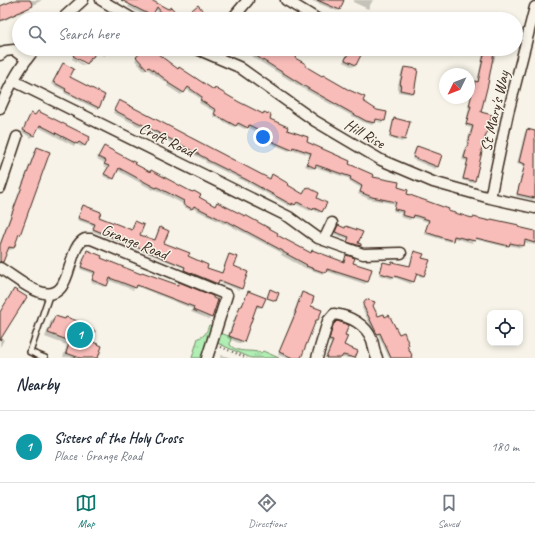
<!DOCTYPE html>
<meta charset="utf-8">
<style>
body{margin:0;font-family:Caveat,sans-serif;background:#f2f2f3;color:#1f2937}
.controls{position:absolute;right:12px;bottom:12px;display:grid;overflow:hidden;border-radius:8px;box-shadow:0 2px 6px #0003}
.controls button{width:36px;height:36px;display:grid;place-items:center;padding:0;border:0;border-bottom:1px solid #e0e1e3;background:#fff;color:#1f2937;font:20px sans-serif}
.compass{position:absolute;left:439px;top:68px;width:36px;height:36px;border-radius:50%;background:#fff;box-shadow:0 2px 6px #0003;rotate:227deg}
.you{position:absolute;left:263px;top:137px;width:14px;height:14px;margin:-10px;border:3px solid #fff;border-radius:50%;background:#1a73e8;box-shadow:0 0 0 6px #1a73e833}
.badge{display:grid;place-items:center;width:26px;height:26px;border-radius:50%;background:#0f766e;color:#fff;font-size:13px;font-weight:700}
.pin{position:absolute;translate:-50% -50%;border:2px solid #fff;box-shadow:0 1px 4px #0006}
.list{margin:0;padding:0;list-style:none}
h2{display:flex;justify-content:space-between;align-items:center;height:52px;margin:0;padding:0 16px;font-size:17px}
h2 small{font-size:13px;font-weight:400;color:#747a83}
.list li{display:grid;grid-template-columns:26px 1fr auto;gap:12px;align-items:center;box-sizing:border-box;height:72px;padding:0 16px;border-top:1px solid #e0e1e3}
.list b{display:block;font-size:15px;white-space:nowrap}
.list p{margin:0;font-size:13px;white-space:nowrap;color:#747a83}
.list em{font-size:13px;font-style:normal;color:#747a83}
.icon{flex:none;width:22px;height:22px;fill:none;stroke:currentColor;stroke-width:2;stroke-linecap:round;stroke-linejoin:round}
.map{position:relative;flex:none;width:535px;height:358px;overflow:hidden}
.search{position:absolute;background:#fff;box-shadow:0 2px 6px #0003;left:12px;right:12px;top:12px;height:44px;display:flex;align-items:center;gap:10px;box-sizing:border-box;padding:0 14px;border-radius:22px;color:#747a83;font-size:15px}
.sheet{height:124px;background:#fff}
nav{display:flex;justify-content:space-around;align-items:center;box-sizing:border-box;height:56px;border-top:1px solid #e0e1e3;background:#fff;font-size:11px;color:#747a83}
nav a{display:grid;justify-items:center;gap:2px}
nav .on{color:#0f766e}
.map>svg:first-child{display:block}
</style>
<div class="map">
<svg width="535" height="358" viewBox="0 0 535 358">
<defs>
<pattern id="grass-tufts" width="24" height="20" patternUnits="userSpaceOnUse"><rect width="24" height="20" fill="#b0eeb4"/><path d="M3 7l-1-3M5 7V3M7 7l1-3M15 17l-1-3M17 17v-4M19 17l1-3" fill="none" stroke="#98cc9a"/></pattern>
</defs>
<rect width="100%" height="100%" fill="#f7f3e8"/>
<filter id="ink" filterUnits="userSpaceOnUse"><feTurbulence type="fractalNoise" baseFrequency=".025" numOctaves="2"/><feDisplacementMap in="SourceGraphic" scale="8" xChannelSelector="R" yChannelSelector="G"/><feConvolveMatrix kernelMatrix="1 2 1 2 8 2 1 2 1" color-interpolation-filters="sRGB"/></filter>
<g filter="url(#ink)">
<path fill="url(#grass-tufts)" stroke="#768c69" d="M209 325 212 326 204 358H192L198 338C205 337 207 331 209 325Z
M218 332 231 337 230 345C238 354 251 349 261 353L263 351 279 358H251L215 342Z"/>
<path fill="#0003" d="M14 0H42L14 16 0 22V7L15 1Z
M132 0H149L172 19H163L155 9 149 18 128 7Z
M310 0H343L337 11Z
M354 0H373L368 9 353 2Z
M211 11 221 19H185L206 16Z
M78 49H114L111 53 108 52 104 56 95 50 90 59 74 56Z
M147 49H152L158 55 178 70 214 91 268 119 305 142 372 178 397 188 406 194 447 211 472 219 489 222 491 220 535 232V245L524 242 521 248 508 245 506 247 474 239 472 243 453 238 450 242 424 234 428 222 412 217 410 220 400 217 401 213 393 211 395 204 369 199 358 194 361 188 349 181 350 179 315 167 312 169 305 166 310 155 291 149 289 151 269 143 270 142 264 139 266 136 247 127 245 129 236 125 234 127 213 116 215 112 199 103 201 99 186 89 181 95 167 86 168 84 147 69 144 71 135 60Z
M229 49H239L234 54Z
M240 49H286L304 66 362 102 371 117V119L383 122 382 123 375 121 372 125 363 122 307 91Z
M350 49H363L353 67 343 62Z
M485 51 496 53 494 62 490 64 480 113V152H481L474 181 472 183 462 180 467 161 462 160 471 128 465 126 469 108H468L473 84 475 82H477L483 53Z
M73 57 85 65 84 66 72 59Z
M63 64 68 78 98 107 96 109 64 93 65 91 51 84Z
M404 68 413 92 411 94 398 92V85L402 70Z
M118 103 269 180 272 176 286 186 303 195 307 188 316 198 321 211 319 213 312 209 310 211 295 204 293 206 290 205 289 206 244 181 205 162 206 161 113 113Z
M35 116 84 145 82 147 76 144 74 146 38 127 31 138 22 132 30 117Z
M395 119 404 139 402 142 389 138 393 121Z
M527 130 535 132V197L533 200 516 196 524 166 517 164 525 132Z
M104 147 214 207 217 203 310 254 312 251 343 263 347 256 352 263 371 269 367 282 365 284 326 271 323 274 305 268 281 255 282 253 225 223 224 224 192 208 190 210 182 206 183 204 154 189 153 190 117 170 111 180 103 176 108 168 103 166 105 163 97 159Z
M417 147 441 155 437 167 435 169 412 159 415 149Z
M37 148 20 234 17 237 13 248 11 250 7 249 0 258V243L35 150Z
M83 206 98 218 131 231 135 223 139 235 154 241 160 228 163 244 206 268 221 274 229 255 241 288 239 290 218 282 215 285 183 272 184 268 92 231 94 226 77 220Z
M338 226 360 245 358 248 346 244 348 239 334 234Z
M88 252 100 259 141 274 142 273 211 317 209 319 191 312 193 309 136 286 133 290 108 280 104 287 91 282 94 274 80 269Z
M415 252 421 258 424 275 422 277 415 275 411 284 393 277 392 279 379 275 382 265 383 263 409 267 413 254Z
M248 292 261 306 259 308 255 307 243 341 241 344 227 338 238 309 241 307Z
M302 294 317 320 315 322 300 358H287L278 355 294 314H293L300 296Z
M366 300 372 306 378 317 398 336 407 346 411 358H389L378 334 375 335 362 308Z
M0 312 1 337 4 340 0 347Z
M55 317 64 320 66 318 83 327 97 357 99 358 63 357 67 345 45 337 51 321Z
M335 324 344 335 343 346 356 351 354 358H325L331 343 328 342 332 328Z
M222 355 232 358H220Z"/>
<path fill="#f9bdb9" stroke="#3b2a1e" d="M15 0H30L33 6 0 21V6Z
M121 0H151L168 9 171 7 178 15 173 19H167L157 7 152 16Z
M317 0H344L340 10Z
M198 5 210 19H181Z
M78 49H97L93 57 91 58 87 64 73 56Z
M145 49H154L158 54 178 69 179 67 214 90 215 88 239 102 263 114 264 112 271 115 270 119 288 127 287 130 308 137 307 142 350 161 349 164 374 175 373 177 399 182 398 187 408 190 407 194 449 209 448 211 472 218 473 217 490 221 491 219 519 225 518 227 535 231V243L525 240 524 246 510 243 509 246 476 238 475 241 454 236 453 241 425 232 429 220 414 215 413 218 402 215 403 211 394 209 396 202 372 197 360 192 362 186 350 179 351 177 316 165 315 168 307 164 311 153 293 147 292 150 271 141V140L265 137 267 134 249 125 248 128 238 123 236 126 214 114 216 110 200 100 202 97 188 87 184 93 168 83 169 82 149 67 147 69 136 57Z
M245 49H288L297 55 295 58 306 64 305 66 322 76 323 75 349 90 365 97 363 101 377 110 387 112 385 121 376 119 375 123 366 121 309 89Z
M350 49H364L356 65 345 60Z
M485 50 494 52 488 84 481 112 492 115 481 151 482 152 475 181 463 179 468 159 464 158 473 126 466 124 471 106H469L475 81 478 82Z
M63 63 74 69 70 77 105 95 99 108 65 91 66 89 53 82Z
M404 67 418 69 414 93 400 90 401 84H400Z
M119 100 270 179 272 174 289 184 288 185 303 194 307 187 319 193 317 198 327 203 322 212 314 208 313 210 297 202 295 205 292 203V205L247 180 207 160V159L176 142 114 110Z
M38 111 90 137 85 146 79 142 77 144 40 125 34 136 23 130 31 113 35 115Z
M394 118 410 122 405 140 390 136Z
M527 129 535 131V198L517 194 525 164 519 162Z
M104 146 136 163 135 164 150 172 151 170 190 191 193 192 194 191 201 195 199 197 215 206 217 202 245 216V215L278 233 277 235 311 253 312 250 344 262 346 255 355 258 353 263 372 269 368 282 327 269 326 273 306 266 307 265 283 252V251L227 221 226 222 194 206 192 209 183 204 184 201 157 187 156 188 119 168 114 179 104 174 109 166 104 164 106 161 98 157Z
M417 146 442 155 438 167 413 157Z
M37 147 50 152 20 235 19 234 14 248 9 247 3 262H0V245Z
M83 205 101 212 99 217 132 230 135 221 144 225 140 235 155 240 160 227 169 231 164 243 190 253 188 256 208 265 207 268 222 273 229 254 238 257 234 266 248 272 242 289 219 280 218 284 184 270 185 267 93 229 95 224 78 218Z
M338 225 345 228 346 226 363 232 358 243 361 244V246L347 242 349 237 335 232Z
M87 250 102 256 101 258 141 274 142 272 178 285 179 282 213 296V298L218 300 212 318 193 310 194 307 137 285 136 288 110 278 107 286 92 280 95 272 81 267Z
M414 251 424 254 422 258 430 260 424 276 417 273 414 282 395 276 394 277 380 273 383 262 391 264 392 262 410 266Z
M14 289 27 297 0 340V312Z
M270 289 279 293 276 301 267 298Z
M248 291 266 298 262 307 257 305 244 342 229 336 240 306H242Z
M302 292 314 297 311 306 322 310 318 320H316L301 358H293L279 352 296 312H295Z
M366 299 375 302 373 306 378 316 384 314 385 317 389 315 399 334 404 332 409 345 407 346 412 355 411 356 412 358H391L380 333 377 334 363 305Z
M55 316 65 319 66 317 86 324 85 327 95 331 91 341 102 346 98 358H80L66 353 70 341 48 333Z
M337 321 349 325 345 335 348 336 344 345 358 351 355 358 343 355 341 358H326L333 341 329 340 333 325Z"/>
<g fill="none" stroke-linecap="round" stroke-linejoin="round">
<g stroke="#3b2a1e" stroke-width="8">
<path id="lane" d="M45 358 30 352 50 293"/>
</g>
<g stroke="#3b2a1e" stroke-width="13">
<path id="street" d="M101 0 133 19
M286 0 317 19
M62 19 83 0
M232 19 248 0
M197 49 239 67 315 121 381 160 433 182 490 198 535 208
M0 55 5 51 14 50 26 59
M14 81 289 217 318 238 363 254 401 253
M0 108C9 87 20 66 35 49
M0 188 17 137
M490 198 508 113 535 7
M324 240 332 223
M0 268C13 276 25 287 40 292 74 304 65 248 85 239 87 239 89 239 91 239L227 295 207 358
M317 358 328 321 334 314C349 316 366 324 372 340 374 346 374 352 377 358"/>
</g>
<path stroke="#3b2a1e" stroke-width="2" stroke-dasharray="1 3" stroke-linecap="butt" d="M221 347 247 358"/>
<use href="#lane" stroke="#f7f3e8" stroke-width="5"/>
<use href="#street" stroke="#f7f3e8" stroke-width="10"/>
</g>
</g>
<g text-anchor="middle" stroke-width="3" stroke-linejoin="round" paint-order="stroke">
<g font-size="16" fill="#3b2a1e" stroke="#f7f3e8">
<text transform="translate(494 111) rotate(-77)" y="6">St Mary's Way</text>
<text transform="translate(365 133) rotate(30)" y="6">Hill Rise</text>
<text transform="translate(167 139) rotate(26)" y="6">Croft Road</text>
<text transform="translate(135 241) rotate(22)" y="6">Grange Road</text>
</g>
</g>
</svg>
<div class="controls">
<button><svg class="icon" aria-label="locate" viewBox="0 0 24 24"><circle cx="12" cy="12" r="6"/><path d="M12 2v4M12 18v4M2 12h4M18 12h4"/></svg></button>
</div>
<svg class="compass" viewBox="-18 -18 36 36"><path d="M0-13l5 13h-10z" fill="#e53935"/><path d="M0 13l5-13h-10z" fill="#747a83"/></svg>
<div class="you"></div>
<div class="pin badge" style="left:80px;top:335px;background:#0f9aa8">1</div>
<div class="search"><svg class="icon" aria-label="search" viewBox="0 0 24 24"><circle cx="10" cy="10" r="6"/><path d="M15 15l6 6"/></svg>Search here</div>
</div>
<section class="sheet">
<h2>Nearby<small></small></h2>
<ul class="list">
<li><span class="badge" style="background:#0f9aa8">1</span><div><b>Sisters of the Holy Cross</b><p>Place · Grange Road</p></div><em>180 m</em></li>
</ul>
</section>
<nav>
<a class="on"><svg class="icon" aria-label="map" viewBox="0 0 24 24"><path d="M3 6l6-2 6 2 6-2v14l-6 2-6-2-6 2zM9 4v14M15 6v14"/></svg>Map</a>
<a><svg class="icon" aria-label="directions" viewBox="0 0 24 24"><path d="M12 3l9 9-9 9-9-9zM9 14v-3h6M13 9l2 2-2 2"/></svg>Directions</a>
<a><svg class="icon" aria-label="saved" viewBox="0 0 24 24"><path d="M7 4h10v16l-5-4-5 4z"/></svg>Saved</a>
</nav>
